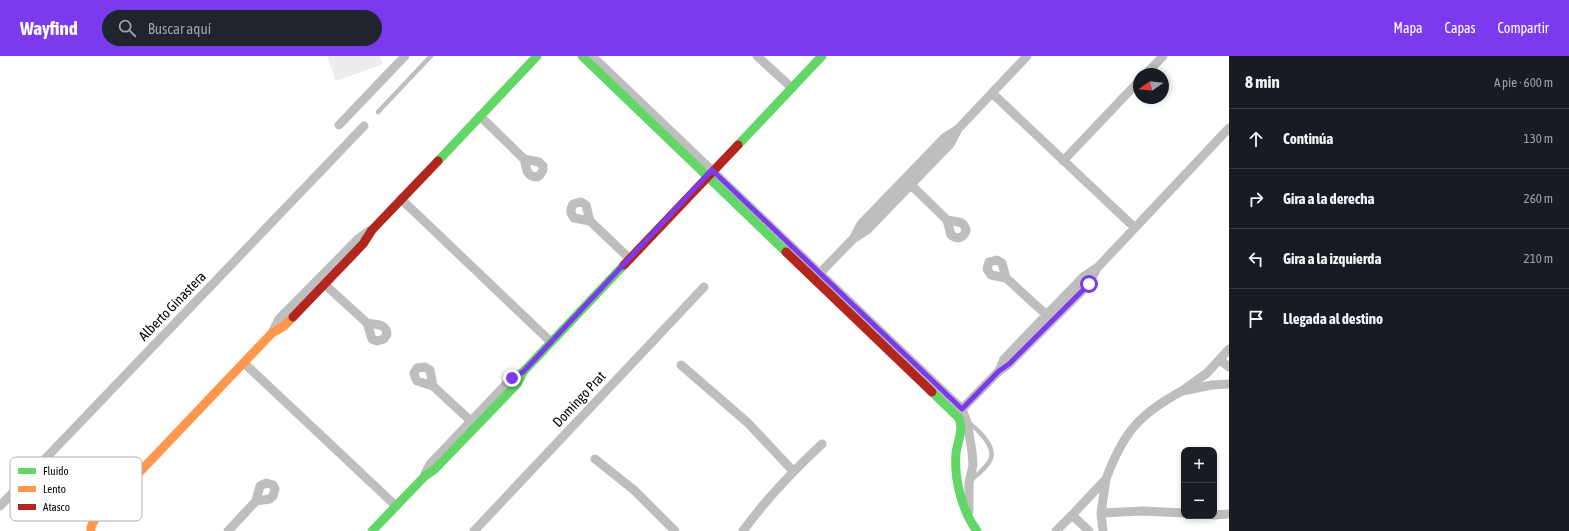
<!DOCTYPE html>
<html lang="es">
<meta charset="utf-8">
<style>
body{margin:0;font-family:"Asap Condensed",sans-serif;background:#20242c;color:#f1f3f6}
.controls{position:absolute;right:12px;bottom:12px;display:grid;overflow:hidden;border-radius:8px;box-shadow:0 2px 6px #0003}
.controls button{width:36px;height:36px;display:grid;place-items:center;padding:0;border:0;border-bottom:1px solid #363941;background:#171b24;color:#f1f3f6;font:20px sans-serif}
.compass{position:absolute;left:1133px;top:12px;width:36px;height:36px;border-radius:50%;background:#171b24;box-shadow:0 2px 6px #0003;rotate:256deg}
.stop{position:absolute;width:12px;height:12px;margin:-9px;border:3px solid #7c3aed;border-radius:50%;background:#fff}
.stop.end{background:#7c3aed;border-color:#fff;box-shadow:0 1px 4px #0008}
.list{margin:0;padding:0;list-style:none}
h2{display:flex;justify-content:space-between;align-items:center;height:52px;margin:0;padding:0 16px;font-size:17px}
h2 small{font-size:13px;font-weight:400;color:#9ea1a6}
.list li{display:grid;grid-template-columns:26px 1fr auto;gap:12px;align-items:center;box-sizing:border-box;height:60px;padding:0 16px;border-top:1px solid #363941}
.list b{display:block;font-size:15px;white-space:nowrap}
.list em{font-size:13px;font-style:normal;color:#9ea1a6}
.icon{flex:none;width:22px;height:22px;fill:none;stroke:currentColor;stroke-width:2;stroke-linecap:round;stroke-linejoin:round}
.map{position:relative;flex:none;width:1229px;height:475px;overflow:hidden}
header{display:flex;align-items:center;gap:24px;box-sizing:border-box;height:56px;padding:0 20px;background:#7c3aed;color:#fff}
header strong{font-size:19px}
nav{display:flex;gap:22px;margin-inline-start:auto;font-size:14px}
.search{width:280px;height:36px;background:#20242c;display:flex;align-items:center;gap:10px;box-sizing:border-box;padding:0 14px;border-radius:22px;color:#9ea1a6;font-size:15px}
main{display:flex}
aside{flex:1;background:#171b24}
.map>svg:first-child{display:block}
</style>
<header>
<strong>Wayfind</strong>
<div class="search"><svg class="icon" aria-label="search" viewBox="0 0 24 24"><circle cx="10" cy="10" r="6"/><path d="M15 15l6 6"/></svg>Buscar aquí</div>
<nav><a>Mapa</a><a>Capas</a><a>Compartir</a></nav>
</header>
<main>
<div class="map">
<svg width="1229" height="475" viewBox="0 0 1229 475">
<rect width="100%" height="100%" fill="#fff"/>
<path fill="#ececec" d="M327 0H380L383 8 336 25Z"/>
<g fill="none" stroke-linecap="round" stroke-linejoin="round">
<path stroke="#bebebe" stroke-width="4.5" d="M378 56 431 0
M968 366C977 373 995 389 991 402 988 411 978 418 971 424"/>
<path stroke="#bebebe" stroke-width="9" d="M592 0 962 353 967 366 972 395 973 409 969 427V455
M757 0 792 32
M1146 18 1163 0
M992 37 1135 172
M480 60 524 103 539 106 543 110V114L540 119 537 121C525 121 527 111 524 103
M339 69 405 0
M1063 105 1139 25
M907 125 947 164 951 179C958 184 963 182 966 175 965 164 956 166 947 164
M401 143 551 286
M590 165 586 149 581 146 573 148 571 153V157L574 162 590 165 629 202
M853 183 861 168 944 82 958 73 1027 0
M817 220 853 183 867 174 950 88 957 75
M1006 222 991 219 987 213 989 206 997 204 1002 207 1006 222 1050 262
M321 225 367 267 372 283 377 285 384 283 387 278C386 267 376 269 367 267
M272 277 279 263 358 183 369 175
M1229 293 1207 317 1182 335 1212 329 1229 328
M1220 304 1229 311
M244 307 396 450
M681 309 748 367 793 415
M999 315 1004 303 1083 221 1098 211 1229 72
M433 330 430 314 425 311 417 312 414 317 415 321 417 325 433 330 475 369
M958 357 999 315 1009 308 1089 228 1096 214
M595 403 634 434 675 475
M425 418 430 408 512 322 523 316
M1106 423C1123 377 1139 358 1182 335
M0 450 364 70
M1101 457 1143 455 1184 457
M1214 459 1229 458
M228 475 256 445 260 430 266 427 273 429 275 433 273 440 270 443 256 445
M474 475 704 231
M743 475C766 443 793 415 822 388
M1056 475 1072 459
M1089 475 1072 459 1106 423 1101 457 1103 475"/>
<path stroke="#63d668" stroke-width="9" d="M582 0 786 196
M738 89 822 0
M438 105 537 0
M932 336 959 362C964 375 957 386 956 398 954 423 962 455 977 475
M372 475 425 420 435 413 517 328 523 316 624 209"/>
<path stroke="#ff974d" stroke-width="9" d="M91 475V471L95 463 272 277 284 270 293 261"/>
<path stroke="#b3261e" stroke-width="9" d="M786 196 932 336
M624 209 738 89
M293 261 363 188 372 174 438 105"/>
</g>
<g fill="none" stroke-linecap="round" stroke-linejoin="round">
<path stroke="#7c3aed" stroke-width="5" d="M512 322 523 316 712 114 962 353 999 315 1009 308 1089 228"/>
</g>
<g text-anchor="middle" stroke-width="3" stroke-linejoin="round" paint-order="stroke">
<g font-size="14" fill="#000" stroke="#fff">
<text transform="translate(172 250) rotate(-46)" y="5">Alberto Ginastera</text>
<text transform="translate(579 343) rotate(-47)" y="5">Domingo Prat</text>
</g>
</g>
<rect x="10" y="401" width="132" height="64" rx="6" fill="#fff" stroke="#b2b2b2" stroke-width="1"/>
<rect x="18" y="412" width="18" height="6" fill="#63d668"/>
<rect x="18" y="430" width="18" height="6" fill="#ff974d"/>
<rect x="18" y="448" width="18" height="6" fill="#b3261e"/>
<g font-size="11" fill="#000">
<text x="43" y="419">Fluido</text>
<text x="43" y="437">Lento</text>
<text x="43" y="455">Atasco</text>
</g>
</svg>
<div class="controls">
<button>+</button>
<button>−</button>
</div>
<svg class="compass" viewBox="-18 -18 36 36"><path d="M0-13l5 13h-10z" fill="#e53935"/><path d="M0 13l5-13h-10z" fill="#9ea1a6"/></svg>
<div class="stop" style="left:1089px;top:228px"></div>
<div class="stop end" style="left:512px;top:322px"></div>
</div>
<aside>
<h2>8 min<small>A pie · 600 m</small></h2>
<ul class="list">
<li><svg class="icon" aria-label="ahead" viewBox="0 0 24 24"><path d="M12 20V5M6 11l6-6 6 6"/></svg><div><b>Continúa</b></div><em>130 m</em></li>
<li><svg class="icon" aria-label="right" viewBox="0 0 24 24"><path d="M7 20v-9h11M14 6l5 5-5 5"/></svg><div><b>Gira a la derecha</b></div><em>260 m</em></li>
<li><svg class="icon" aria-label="left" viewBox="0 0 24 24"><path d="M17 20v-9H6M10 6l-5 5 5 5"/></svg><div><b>Gira a la izquierda</b></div><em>210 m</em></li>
<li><svg class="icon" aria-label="arrive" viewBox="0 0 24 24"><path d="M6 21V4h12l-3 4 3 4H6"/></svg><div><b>Llegada al destino</b></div></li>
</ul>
</aside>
</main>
